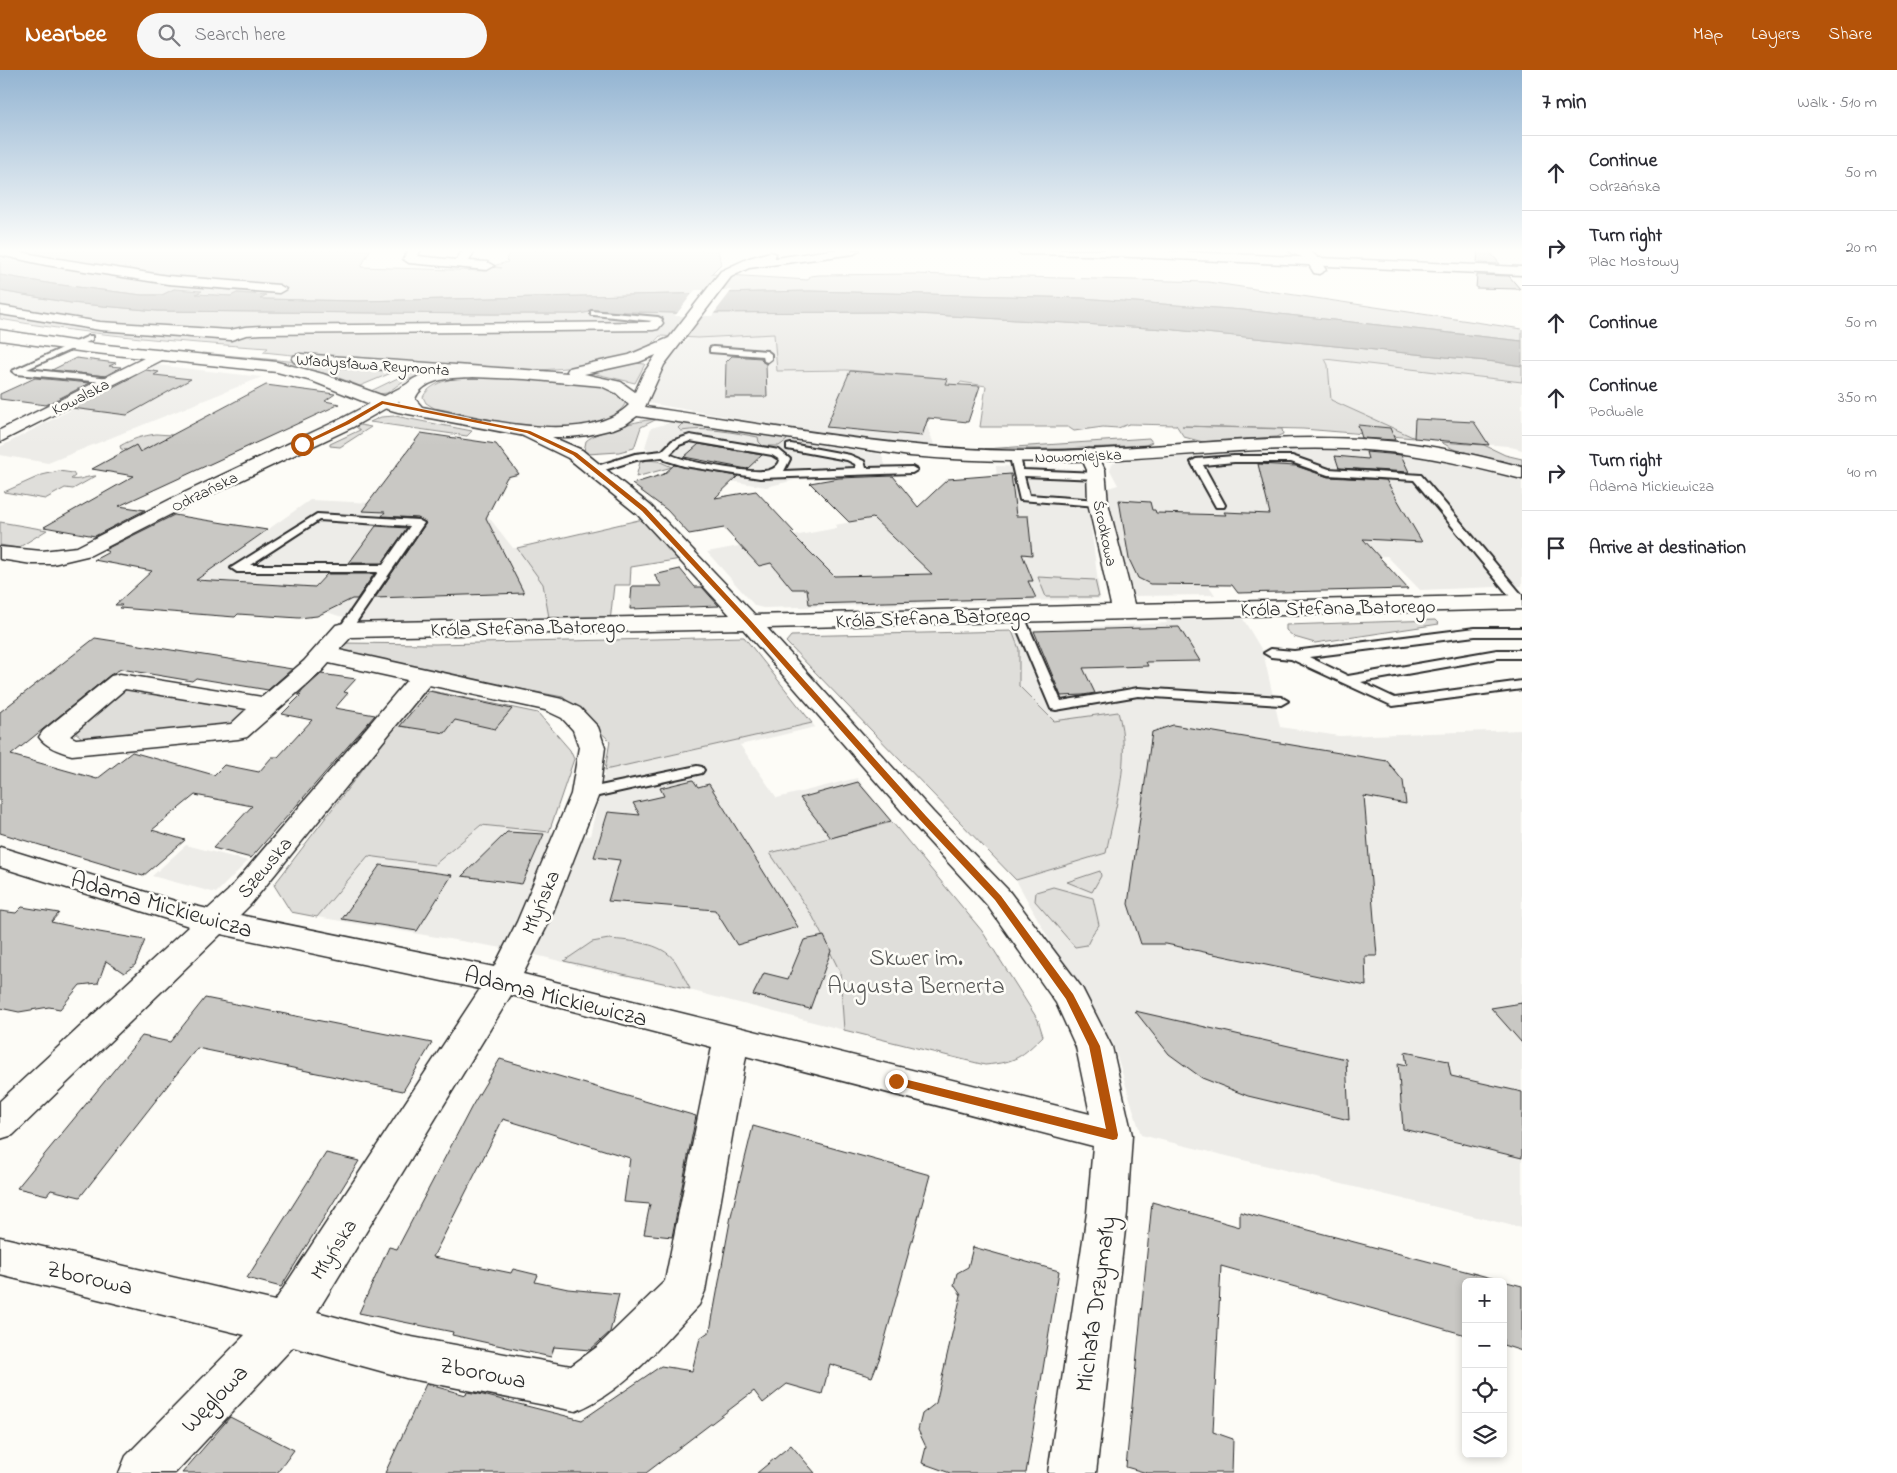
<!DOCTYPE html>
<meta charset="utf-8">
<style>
body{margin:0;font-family:"Indie Flower",sans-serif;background:#f7f7f7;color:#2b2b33}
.controls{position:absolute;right:15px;bottom:15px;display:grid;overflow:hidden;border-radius:8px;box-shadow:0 2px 8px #0003}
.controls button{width:45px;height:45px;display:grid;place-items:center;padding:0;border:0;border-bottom:1px solid #e1e1e2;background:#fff;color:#2b2b33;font:25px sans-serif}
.stop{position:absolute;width:15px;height:15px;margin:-11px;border:4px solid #b45309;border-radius:50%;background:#fff}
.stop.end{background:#b45309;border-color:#fff;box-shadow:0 1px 5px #0008}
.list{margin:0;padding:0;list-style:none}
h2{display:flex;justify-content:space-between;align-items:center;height:65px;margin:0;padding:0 20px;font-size:21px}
h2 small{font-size:16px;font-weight:400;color:#7c7c81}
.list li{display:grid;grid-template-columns:32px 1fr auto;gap:15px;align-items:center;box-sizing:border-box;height:75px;padding:0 20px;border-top:1px solid #e1e1e2}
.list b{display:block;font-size:19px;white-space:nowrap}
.list p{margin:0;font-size:16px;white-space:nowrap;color:#7c7c81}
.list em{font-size:16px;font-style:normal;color:#7c7c81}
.icon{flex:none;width:28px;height:28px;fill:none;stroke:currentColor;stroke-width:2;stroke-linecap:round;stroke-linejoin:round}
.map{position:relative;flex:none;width:1522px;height:1403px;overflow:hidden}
header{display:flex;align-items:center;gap:30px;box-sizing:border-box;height:70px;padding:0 25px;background:#b45309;color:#fff}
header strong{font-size:24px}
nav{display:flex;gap:28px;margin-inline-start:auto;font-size:18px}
.search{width:350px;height:45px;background:#f7f7f7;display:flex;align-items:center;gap:12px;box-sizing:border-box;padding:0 18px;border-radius:28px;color:#7c7c81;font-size:19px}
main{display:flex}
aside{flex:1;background:#fff}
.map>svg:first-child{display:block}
</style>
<header>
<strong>Nearbee</strong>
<div class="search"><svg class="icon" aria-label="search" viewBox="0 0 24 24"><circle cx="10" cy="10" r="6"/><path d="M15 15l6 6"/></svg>Search here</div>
<nav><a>Map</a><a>Layers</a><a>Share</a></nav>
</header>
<main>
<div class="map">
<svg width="1522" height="1403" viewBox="0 0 1522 1403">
<rect width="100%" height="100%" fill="#fdfcf7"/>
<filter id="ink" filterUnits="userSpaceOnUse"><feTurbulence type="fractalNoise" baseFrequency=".02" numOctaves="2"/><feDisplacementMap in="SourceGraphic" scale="10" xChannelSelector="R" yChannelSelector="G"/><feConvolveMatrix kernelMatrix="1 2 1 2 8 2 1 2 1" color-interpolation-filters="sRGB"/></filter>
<g filter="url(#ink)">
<path fill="#edece8" d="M775 264 777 301H846L942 308 926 353 935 377 827 364 648 333 661 297 690 267Z
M1324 288 1522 312V380L1507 376 1415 368 1331 330 1328 295Z
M156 295 262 307 48 393 0 385V377Z
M672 352 881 384 889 404 795 410 766 417 731 411 724 403 661 390 645 377 651 358Z
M1318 380 1361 381 1426 388 1481 399 1522 411V516L1420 520 1387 486 1189 485 1215 525 1130 526 1101 420 1118 415 1110 400 1112 394 1117 391 1134 389Z
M996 396 1084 399 1100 529 763 538 755 536 707 482 837 458 835 455 873 448 949 469 998 426Z
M515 399 520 404 489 410 487 445 513 478H517L543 514 550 553 346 556 353 548 339 546 327 542 329 540 324 538 352 506 326 504 314 517 224 511 203 512 204 509H200L198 511 144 508 150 500 179 482 226 489 310 430 416 435 494 403Z
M1239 542 1263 582 1280 657 1339 666 1522 660V1158L1141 1065 1113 973 1055 880 1016 810 1106 783 1118 642 1054 652 1018 616 1019 579 1012 561 1167 553 1164 547Z
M812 653 815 657 740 675 777 728 857 708 892 752 770 783 823 863 836 888 847 929 844 960 689 920 579 896 520 881 317 847 367 786 434 795 482 755 590 766 605 700Z
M186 775 248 791 216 823 152 806Z"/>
<path fill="#dfdeda" stroke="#858482" d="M0 180H370L361 197 485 201 487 197 502 198 492 196 508 192 506 190 510 180H718L721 194 711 204 808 210 810 206 819 205 913 204 1208 212 1522 259V271L1243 240 1081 228 810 221 359 231 265 229H259L265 225 237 223 231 226 195 224 174 219 162 225H142L53 214 0 205Z
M0 221 71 233 157 241 490 244H578L596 241 676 243 885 242 1165 259 1496 292 1522 296V312L1325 289 1328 295 1331 330 1415 368 1303 359 1182 356 1282 359 1283 364 1276 367 1203 372 1184 367 1176 355 1129 354 1118 358 1103 357 1074 361 1068 357H980L986 316 961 312 926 353 942 308 846 300 777 301 774 264 698 268 660 266C642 289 583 297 554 299 523 302 491 298 460 296 394 293 328 289 263 282L268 278C178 272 89 265 0 249Z
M202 283 396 301 360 316C308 294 254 290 199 285Z
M635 293 645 294 635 313 592 303Z
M410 302 426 303 402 312 387 323 379 324 371 321Z
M476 306 586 311 611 318 625 331V334C613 356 562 360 540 358 505 354 469 344 434 338L426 333 423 327C432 309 459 308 476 306Z
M395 346 472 361 467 366 370 352 381 347Z
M657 349 641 357 634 378 619 382 587 384 584 381 586 371C598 360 640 350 657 349Z
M683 353 786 368 787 370 779 376H763L759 372 758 367C731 362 707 357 681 361L678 358Z
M360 355 371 357 340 377 330 376V374L360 360 356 357Z
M156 364 172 365 191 369 159 386 121 379 120 376C132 369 142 366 156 364Z
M1149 368 1152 372 1146 375 1064 379H985Z
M1441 372 1484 375 1505 385 1522 389V396L1453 379Z
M646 390 658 391 672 397 636 407 640 392Z
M59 401 73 403 75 406 71 409C79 411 87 406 96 406L73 419 65 418 45 429 4 422 42 405Z
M643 449 681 489 631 497 630 515H614L610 552 550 553 543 514 517 478Z
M0 452 47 460 18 478 0 475Z
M1038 507 1095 510 1099 527H1046Z
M1435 550 1439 554 1315 573 1294 567 1286 560V555Z
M1012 561 1019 579V616L1054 651 1118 642C1132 688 1115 737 1106 783L1016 810 786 572 791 566Z
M744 567 812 653 605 700 610 671 563 627 332 584 340 573 435 574Z
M130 617 244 638 247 643 238 652 212 658 97 669 82 668 74 661 118 622Z
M427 620 538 643 570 680 574 689 549 762 481 755 434 795 368 786 317 847 291 842 274 815 395 657Z
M892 752 982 861 1038 950 1043 966C1021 987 1017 992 985 995L844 960 840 902 813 847 770 783Z
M1100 801 1101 806 1092 822 1067 812Z
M1053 817 1093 828 1099 855 1093 863 1087 875 1075 877 1035 831 1036 822Z
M609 869C631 871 661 872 675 891 681 900 685 910 690 919L564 891 592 872Z"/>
<path fill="#b5b4b1" stroke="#7e7d7b" d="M0 205 53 214 142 225H162L174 219 202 221 196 224 231 226 237 223 266 225 260 229 359 231 810 221 1081 228 1243 240 1522 271V296L1496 292 1165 259 885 242 676 243 596 241 578 244H490L157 241 71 233 0 221Z"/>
<path fill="#fdfcf7" d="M695 220H732L712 246H675Z"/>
<path fill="#c9c8c4" stroke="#2b2b2b" d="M1478 180H1488L1500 194 1477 193Z
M1477 205 1509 206 1520 219 1476 218Z
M732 286 761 288 762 291 766 294 767 327H725L726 292Z
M76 288 116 293 109 296 121 297 105 306 52 300Z
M146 300 159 302 154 305 191 309 127 345 72 338Z
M850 301 941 308 948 309 946 314 980 316 968 352 928 348 922 366 826 357Z
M35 308 90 313 46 335 0 329V324Z
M266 315 335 324 325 331 340 334 119 436 145 440 95 466 44 457 134 406 92 399 136 375 140 382Z
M1415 349 1474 352 1489 375 1414 368Z
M1358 355 1390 358 1395 370 1362 368Z
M421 363 496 374 519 404 507 407 486 448 524 523 375 528 426 453 418 448 382 446 385 442 362 441Z
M699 374 762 385 747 399 684 387Z
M1366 382 1401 385 1409 402 1339 398 1335 386 1368 389Z
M1258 394 1296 396 1328 407 1386 410 1422 472 1363 469 1408 519 1238 523 1232 515 1150 514 1138 508 1129 489 1119 430 1150 432 1152 440H1155L1156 443 1226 445 1224 442 1270 444Z
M674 395 738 406 715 428 756 421 794 462 791 463 834 506 932 504 873 448 849 452 810 413 839 408 893 406 918 437 948 409 1011 404 1016 446H1028L1032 485 1022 484 1033 511H1028L1036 528 809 534 807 519H792L771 493 759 496 724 458 689 464 667 440 632 414 664 404Z
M174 445 267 460 196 510 315 517 327 504H374L357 529H352L317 546 299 548 238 544 235 547 119 538 122 535H115L152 501 94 490 109 482 104 480Z
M376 456 407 458 382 493H349Z
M680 499 695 517H702L719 536 630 539 632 516H662L654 505Z
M1179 557 1200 591 1146 592 1148 596 1083 598 1095 623 1083 625 1061 626 1034 561Z
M95 568 292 599 268 620 196 608 192 611 121 599 110 605 11 685 97 709 132 682 214 705 224 695 259 702 272 687H278L312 650 282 644 301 625H298L321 604 356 609 344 622 348 623 335 638 375 645 251 788 213 778 252 736 195 725 152 760 185 770 143 806 0 763V642Z
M429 621 471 630 512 639 495 659 455 650 445 663 400 656Z
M1173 655 1387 691 1403 711 1406 734 1364 726 1377 886H1365L1366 916 1166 874H1141L1128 834 1152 662Z
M693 710 698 717 709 714 798 857 737 875 715 840 608 831 620 790 594 787 608 742 640 745 633 733 664 726 660 718Z
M858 712 891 751 831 768 800 728Z
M507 762 544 764 522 814 462 806Z
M380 795 452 805 417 861 342 849Z
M22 837 59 843 51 852 99 862 145 870 135 895 124 903 106 891 98 913 80 915 60 939 49 937 19 942 0 938V841L16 843Z
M824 866 831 881 810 939 753 925 764 903 788 909 804 870Z
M205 928 432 973 403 1021 197 978 80 1127 51 1120 47 1125 17 1118 142 966 170 972Z
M1522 933V973L1491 938Z
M1135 941 1346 989 1349 1050 1248 1026 1202 1008 1169 984Z
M1405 982 1448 991 1451 1006 1522 1022V1088L1403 1059 1398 993 1407 995Z
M500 989 696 1046 672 1167 644 1164 650 1134 624 1132 630 1088 503 1049 433 1187 511 1203 513 1199 538 1205 535 1212 568 1219 619 1224 610 1262 590 1280 554 1277 551 1287 452 1265 453 1262 359 1243 389 1177 397 1179 472 1036Z
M753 1056 930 1105 880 1287 872 1307 830 1294 822 1324 787 1314 763 1333 754 1321 646 1403H385L426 1314 466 1325 467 1322 479 1324 582 1350 661 1296 692 1301 700 1268 710 1261 731 1146Z
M326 1083 359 1091 281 1217 247 1208Z
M1152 1132 1240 1157V1142L1522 1216V1281L1503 1275V1212H1466V1265L1221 1196 1213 1362 1233 1369 1232 1403H1147L1126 1397Z
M973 1177 1059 1201 1026 1403H950L922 1393 926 1377 918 1360 922 1344 936 1333 961 1225 954 1215 957 1203 968 1197Z
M230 1347 294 1380 277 1403H182Z
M791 1375 815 1403H757Z"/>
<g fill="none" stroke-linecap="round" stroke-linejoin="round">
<g stroke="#2b2b2b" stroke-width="4">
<path id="lane" d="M591 241 658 247 662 249 659 255H656L652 253 653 251 594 245H591Z
M89 266H92V270L27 299 110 308 114 311 113 313 16 304 12 301Z
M713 277 767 281 771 284V289L767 292 764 291 763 286 710 282V278Z
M690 365 779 380 790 389 784 401 856 398 855 394 847 390 787 379V375L791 374 850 385 864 391 866 398 912 397 917 400 912 403 760 408 684 396 665 390 663 387 636 390 595 403 590 400 591 398 635 384 662 381 672 371ZM690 371 772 385 780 390 779 393C775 399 769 401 762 401 750 403 679 391 670 384L679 375Z
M1015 384 1020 387 1023 400 1098 403 1103 406 1098 409 1024 406 1029 425 1098 430 1103 433 1098 436 1020 430 1010 387Z
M1234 386H1292L1329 399 1421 405 1522 525V535H1517L1414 410 1328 405 1291 392H1234L1203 395 1225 435 1224 437H1216L1191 392 1196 389Z
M317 444 418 450 424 453 357 551 349 563 344 564 338 560 378 502H237L231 498ZM319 450 410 456 383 495H250Z
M1017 540 1023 544 1061 631 1138 618 1281 627 1288 631 1281 635 1138 626 1056 640 1051 639 1011 544Z
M1475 558H1522V566H1475L1309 587 1348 606 1497 580H1522V588H1497L1361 612 1395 628 1522 611V619L1393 636 1291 589 1271 587 1264 583 1271 579 1294 581Z
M697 696 702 697 704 700 702 703 585 729 580 727 577 724 580 721 585 719Z"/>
</g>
<g stroke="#2b2b2b" stroke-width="3">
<path id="street" d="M0 180H11L46 187 168 206 279 215 286 219 279 223 168 214 46 195 0 185Z
M409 180H421L417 186 456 190 463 180H475L469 191 487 192 494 196 487 200 409 193 403 189Z
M1289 180C1311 178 1314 181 1326 200L1319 204 1314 203 1305 188 1291 183Z
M0 236 100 252 230 260 245 257 262 256 649 252 656 249 661 250 663 253 658 259 653 260 262 264 246 265 231 270 100 260 0 244Z
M160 280 166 282 168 285 166 288 0 372V360Z
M413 311 419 313 421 316 419 319 353 357 185 437 91 485 53 494H32L0 489V477L42 481 77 477 171 429 341 349Z
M529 357 582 380 651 436 755 545 1111 535 1088 433 1087 400 1080 385 1082 381 1089 379 1096 381 1105 400 1108 433 1134 534 1522 525V539L767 558 933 742 1009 821 1082 918 1112 977 1132 1065 1127 1143 1096 1403H1048L1087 1143 1093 1076 746 986 705 1221 699 1235C662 1273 626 1321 576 1341L406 1308 293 1277 175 1403H119L126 1386 245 1265 0 1205V1167L275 1231 480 919 221 864 13 1065 0 1069V1031L189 856 0 797V777L178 832 208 839 228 821 407 610 329 593 322 601 247 667 238 669 72 685C60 682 46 677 39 667L43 661 111 606 120 604 262 627 304 591 336 555 344 553 730 545 637 444 568 388 523 366 520 362 523 358ZM743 559 913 754 987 835 1056 933 1076 977 1090 1044 523 904 549 852 599 724 605 677 598 657 580 638 562 629 339 580 351 567ZM429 615 545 640 562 648 573 660 579 677 571 724 517 852 494 897 240 845 250 835ZM125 619 247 639 231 654 76 669 70 666ZM511 925 712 977 665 1211 597 1277 571 1296 406 1266 317 1242Z"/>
</g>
<g stroke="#2b2b2b" stroke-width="3">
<path id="secondary" d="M831 180H860L854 184 749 198 731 207 664 295 645 337C771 355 897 380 1024 381 1141 382 1257 362 1374 370 1424 373 1474 384 1522 397V409C1474 397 1427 385 1378 381 1292 374 1206 384 1121 389 1051 393 981 392 910 386L637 346 626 354 613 359 588 365 569 367H530L398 342 370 334 312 311 277 302 86 282 0 270V260L86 273 277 292 323 304 400 332 398 329C406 312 412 307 431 303L300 294 294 292 292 289 294 286 300 284 568 303 567 301 569 298 629 285 669 268 721 201 749 188 770 182 775 183V188ZM656 285 643 304 635 322 621 312 584 304 639 292ZM473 307 525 309 601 316 616 323 629 335C585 378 476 347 422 337L415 329C424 307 453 308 473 307Z
M1015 180H1142L1522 197V205L1091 185 1021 184Z"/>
</g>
<use href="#lane" fill="#fdfcf7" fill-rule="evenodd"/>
<use href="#street" fill="#fdfcf7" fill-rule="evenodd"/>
<use href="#secondary" fill="#fdfcf7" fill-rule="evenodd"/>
</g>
</g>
<linearGradient id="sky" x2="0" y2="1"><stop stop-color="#93b4d2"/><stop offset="0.48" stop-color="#fefefb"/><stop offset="1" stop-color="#fefefb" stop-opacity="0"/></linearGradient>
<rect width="1522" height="376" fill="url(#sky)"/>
<path fill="#b45309" d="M382 331 530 361 577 383 646 438 751 551 926 746 1001 826 1073 924 1100 976 1118 1065 1117 1069 1113 1070 892 1014 891 1011 896 1007 1106 1059 1089 976 1066 929 995 830 920 750 747 554 642 441 573 385 527 363 383 334 349 354 304 375 300 374 345 352Z"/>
<g text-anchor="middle" stroke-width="5" stroke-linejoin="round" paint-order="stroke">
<g font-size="16" fill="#2b2b2b" stroke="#fdfcf7">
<text transform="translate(373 294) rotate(4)" y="6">Władysława Reymonta</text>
<text transform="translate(80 326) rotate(-27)" y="6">Kowalska</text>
<text transform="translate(1078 385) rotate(-2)" y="6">Nowomiejska</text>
<text transform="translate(204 421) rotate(-26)" y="6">Odrzańska</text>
<text transform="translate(1106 463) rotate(78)" y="6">Środkowa</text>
</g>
<g font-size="20" fill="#2b2b2b" stroke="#fdfcf7">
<text transform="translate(1338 537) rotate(-1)" y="7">Króla Stefana Batorego</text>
<text transform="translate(933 547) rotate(-2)" y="7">Króla Stefana Batorego</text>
<text transform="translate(528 557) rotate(-1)" y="7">Króla Stefana Batorego</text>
<text transform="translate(264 797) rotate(-50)" y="7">Szewska</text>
<text transform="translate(540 832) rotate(-67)" y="7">Młyńska</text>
<text transform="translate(333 1179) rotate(-57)" y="7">Młyńska</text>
</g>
<g font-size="24" fill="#2b2b2b" stroke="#fdfcf7">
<text transform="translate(162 834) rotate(16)" y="8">Adama Mickiewicza</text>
<text transform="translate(556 926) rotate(14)" y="8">Adama Mickiewicza</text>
<text transform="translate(90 1207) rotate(13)" y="8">Zborowa</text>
<text transform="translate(1095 1234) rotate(-82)" y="8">Michała Drzymały</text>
<text transform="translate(483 1302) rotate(11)" y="8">Zborowa</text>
<text transform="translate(214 1328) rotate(-46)" y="8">Węglowa</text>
</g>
<g font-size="24" fill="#585857" stroke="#fdfcf7">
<text x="916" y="895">Skwer im.<tspan x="916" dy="28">Augusta Bernerta</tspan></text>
</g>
</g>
</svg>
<div class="controls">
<button>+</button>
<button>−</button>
<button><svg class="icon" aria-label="locate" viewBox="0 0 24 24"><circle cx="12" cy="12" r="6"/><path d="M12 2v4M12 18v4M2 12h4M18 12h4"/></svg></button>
<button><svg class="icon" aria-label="layers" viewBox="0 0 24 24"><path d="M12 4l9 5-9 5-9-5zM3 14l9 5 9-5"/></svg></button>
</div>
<div class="stop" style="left:302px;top:374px"></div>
<div class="stop end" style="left:896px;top:1011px"></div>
</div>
<aside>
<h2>7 min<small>Walk · 510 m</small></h2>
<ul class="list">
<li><svg class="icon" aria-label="ahead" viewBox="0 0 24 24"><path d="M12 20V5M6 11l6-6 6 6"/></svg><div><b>Continue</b><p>Odrzańska</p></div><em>50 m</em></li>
<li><svg class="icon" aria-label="right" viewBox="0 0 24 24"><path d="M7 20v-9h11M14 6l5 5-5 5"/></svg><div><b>Turn right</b><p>Plac Mostowy</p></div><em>20 m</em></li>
<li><svg class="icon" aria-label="ahead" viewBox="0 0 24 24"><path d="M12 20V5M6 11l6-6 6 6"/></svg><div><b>Continue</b></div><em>50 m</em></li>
<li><svg class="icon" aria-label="ahead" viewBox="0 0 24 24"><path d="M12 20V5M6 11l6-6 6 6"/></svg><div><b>Continue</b><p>Podwale</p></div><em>350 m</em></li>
<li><svg class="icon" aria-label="right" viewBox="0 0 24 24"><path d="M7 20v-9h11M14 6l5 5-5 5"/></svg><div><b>Turn right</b><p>Adama Mickiewicza</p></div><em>40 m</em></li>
<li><svg class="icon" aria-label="arrive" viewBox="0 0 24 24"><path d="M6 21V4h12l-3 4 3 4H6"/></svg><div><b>Arrive at destination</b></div></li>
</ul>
</aside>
</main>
